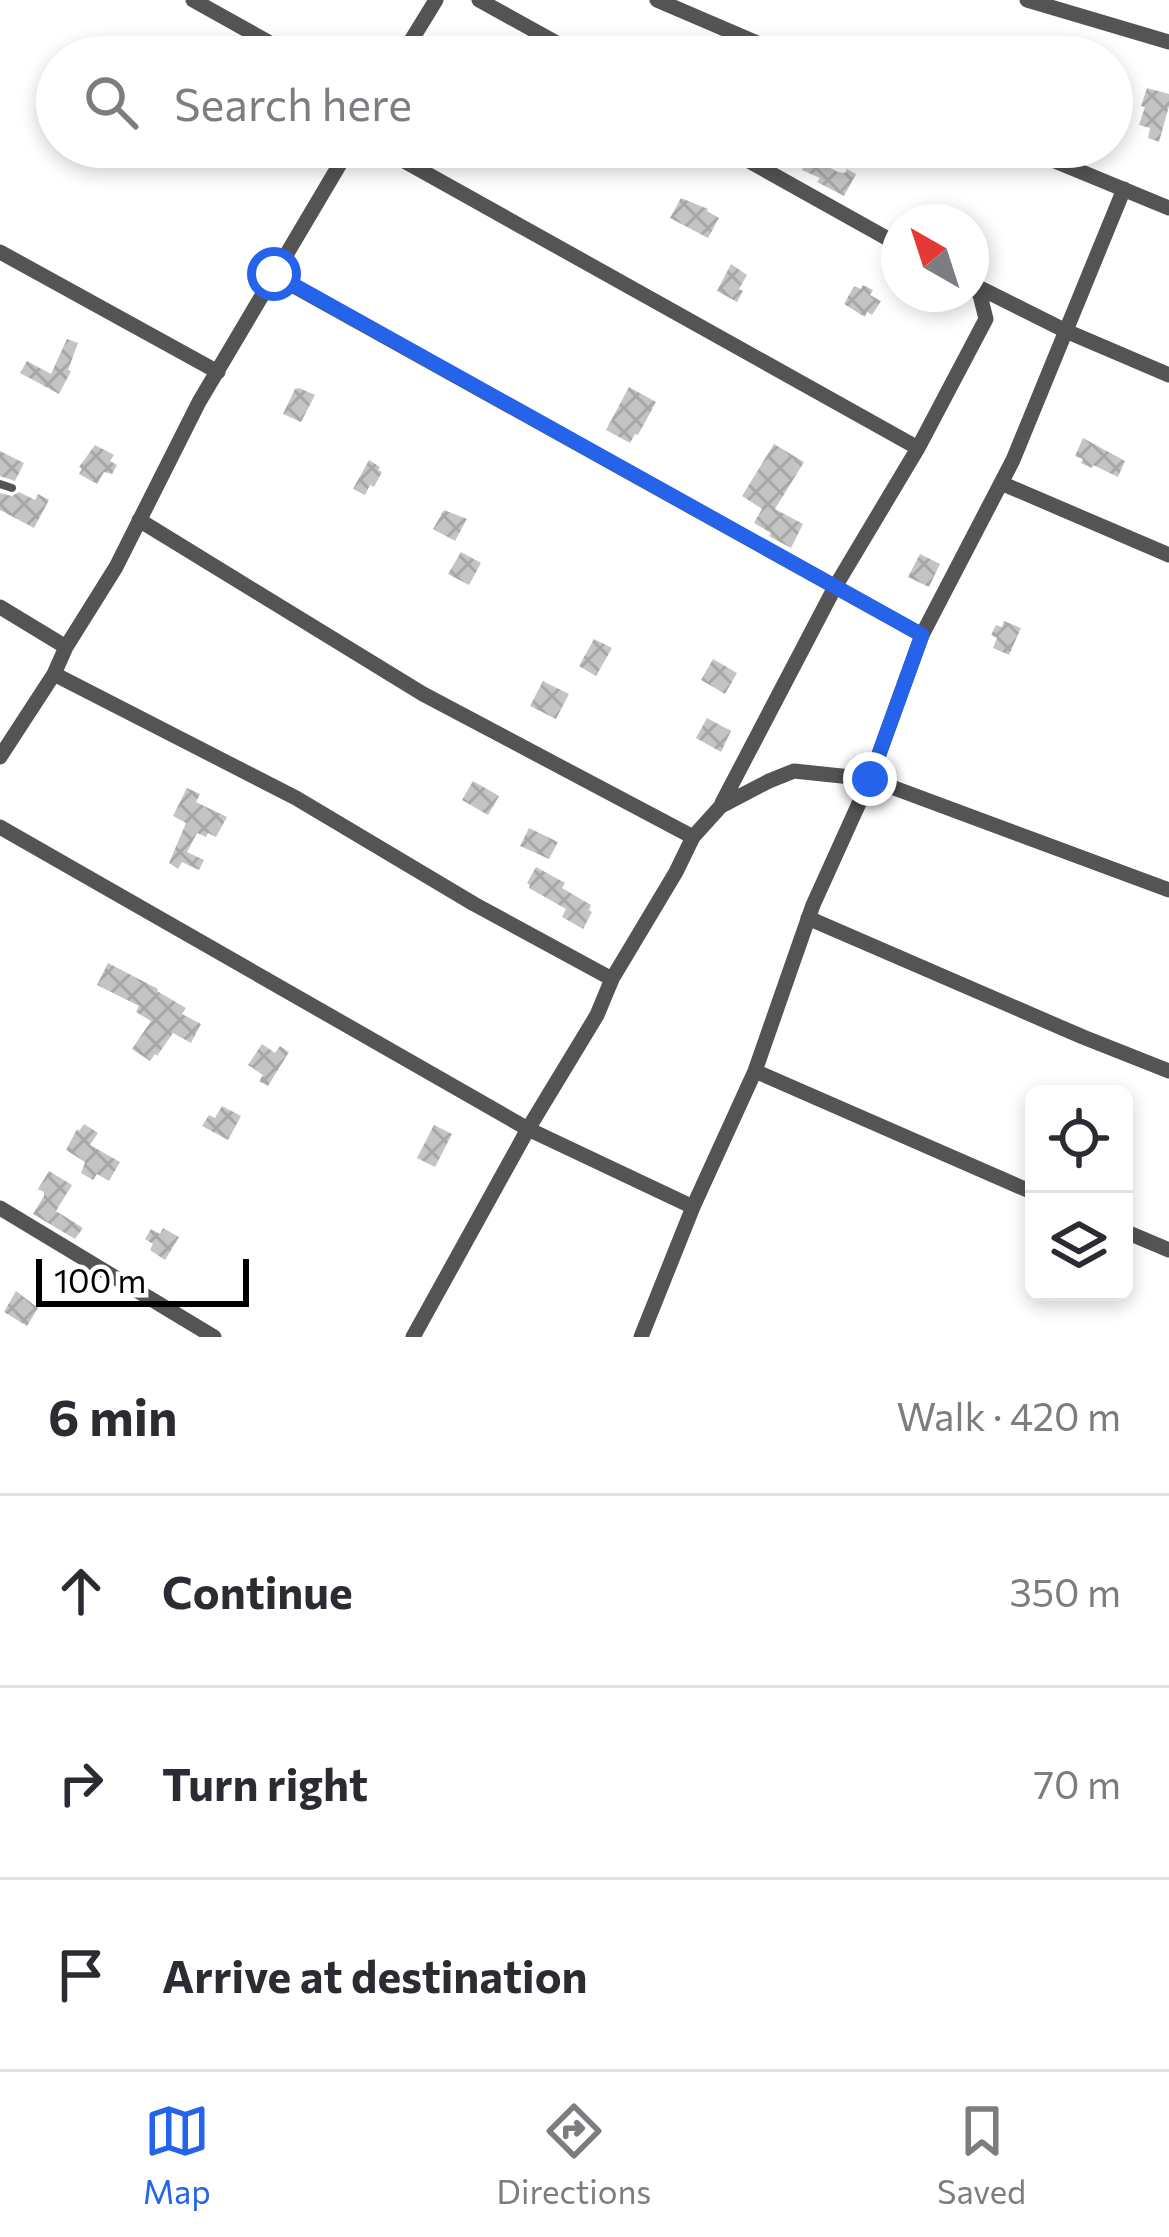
<!DOCTYPE html>
<meta charset="utf-8">
<style>
body{margin:0;font-family:Commissioner,sans-serif;background:#f2f2f3;color:#2b2b33}
.controls{position:absolute;right:36px;bottom:36px;display:grid;overflow:hidden;border-radius:18px;box-shadow:0 6px 18px #0003}
.controls button{width:108px;height:108px;display:grid;place-items:center;padding:0;border:0;border-bottom:3px solid #e1e1e2;background:#fff;color:#2b2b33;font:60px sans-serif}
.compass{position:absolute;left:881px;top:204px;width:108px;height:108px;border-radius:50%;background:#fff;box-shadow:0 6px 18px #0003;rotate:321deg}
.scale{position:absolute;left:36px;bottom:30px;width:213px;box-sizing:border-box;padding-left:12px;border:6px solid #000;border-top:0;font-size:33px;line-height:42px;white-space:nowrap;color:#000;-webkit-text-stroke:9px #fff;paint-order:stroke}
.stop{position:absolute;width:36px;height:36px;margin:-27px;border:9px solid #2563eb;border-radius:50%;background:#fff}
.stop.end{background:#2563eb;border-color:#fff;box-shadow:0 3px 12px #0008}
.list{margin:0;padding:0;list-style:none}
h2{display:flex;justify-content:space-between;align-items:center;height:156px;margin:0;padding:0 48px;font-size:51px}
h2 small{font-size:39px;font-weight:400;color:#7c7c81}
.list li{display:grid;grid-template-columns:78px 1fr auto;gap:36px;align-items:center;box-sizing:border-box;height:192px;padding:0 48px;border-top:3px solid #e1e1e2}
.list b{display:block;font-size:45px;white-space:nowrap}
.list em{font-size:39px;font-style:normal;color:#7c7c81}
.icon{flex:none;width:66px;height:66px;fill:none;stroke:currentColor;stroke-width:2;stroke-linecap:round;stroke-linejoin:round}
.map{position:relative;flex:none;width:1169px;height:1337px;overflow:hidden}
.search{position:absolute;background:#fff;box-shadow:0 6px 18px #0003;left:36px;right:36px;top:36px;height:132px;display:flex;align-items:center;gap:30px;box-sizing:border-box;padding:0 42px;border-radius:66px;color:#7c7c81;font-size:45px}
.sheet{height:732px;background:#fff}
nav{display:flex;justify-content:space-around;align-items:center;box-sizing:border-box;height:168px;border-top:3px solid #e1e1e2;background:#fff;font-size:33px;color:#7c7c81}
nav a{display:grid;justify-items:center;gap:6px}
nav .on{color:#2563eb}
.map>svg:first-child{display:block}
</style>
<div class="map">
<svg width="1169" height="1337" viewBox="0 0 1169 1337">
<defs>
<pattern id="building-cross-hatch" width="8" height="8" patternUnits="userSpaceOnUse" patternTransform="scale(3)"><rect width="8" height="8" fill="#c4c4c4"/><path d="M0 0l8 8M0 8l8-8" fill="none" stroke="#a7a7a7"/></pattern>
</defs>
<rect width="100%" height="100%" fill="#fff"/>
<path fill="url(#building-cross-hatch)" d="M1147 88 1169 94V106L1159 142 1148 138 1150 128 1139 125 1145 107 1141 106Z
M808 156 838 172 845 173 847 169 856 174 844 196 817 182 820 178 802 170Z
M681 198 708 209 707 211 719 218 708 238 670 218Z
M731 264 747 275 739 289 743 291 737 302 717 291Z
M863 285 873 290 870 295 881 301 872 315 867 312 865 317 844 304 854 286 861 289Z
M67 339 78 343 68 370 71 371 59 394 20 373 27 361 51 374Z
M629 387 656 402 638 435 635 434 630 443 606 430Z
M299 388 315 395 301 422 283 414 295 389Z
M1083 438 1125 461 1118 477 1093 465 1092 468 1081 463 1083 459 1075 456Z
M774 444 804 462 775 509 803 524 791 548 769 536 771 533 754 523 762 509 742 496Z
M95 445 114 455 110 461 117 465 112 474 104 472 97 484 79 474 82 469 79 467Z
M0 451 24 463 15 481 0 476Z
M369 460 380 467 378 470 382 472 374 487 370 485 365 495 353 489Z
M19 492 35 500 38 494 49 500 34 528 0 510V493L12 496Z
M444 510 467 519 455 541 433 529Z
M461 552 481 563 469 585 448 574Z
M920 554 940 564 929 587 908 577Z
M1004 621 1021 628 1009 655 993 648 997 638 991 635 996 625 1002 627Z
M594 639 612 648 596 676 579 666Z
M713 659 737 673 725 694 701 680Z
M543 681 569 694 556 719 530 706Z
M707 718 731 731 721 752 696 738Z
M473 781 499 796 488 815 462 800Z
M187 788 200 794 196 802 227 817 216 837 208 833 206 837 197 833 187 852 204 860 199 870 182 862 178 869 169 863 186 823 173 816Z
M529 828 558 842 549 859 520 846Z
M536 867 565 883 562 888 591 905 589 910 592 912 583 929 562 917 566 909 529 888 530 885 527 883Z
M108 963 158 989 157 991 186 1008 182 1014 201 1024 191 1043 173 1033 157 1056 155 1054 150 1061 132 1049 151 1021 136 1012 139 1006 97 985Z
M262 1044 275 1053 280 1046 289 1052 268 1086 259 1081 263 1075 248 1065Z
M222 1106 241 1116 228 1140 202 1126 209 1115 215 1118Z
M84 1124 98 1133 90 1145 120 1162 109 1181 97 1174 93 1180 81 1173 85 1162 66 1150 77 1129 79 1131Z
M434 1125 452 1134 435 1167 417 1158Z
M49 1171 72 1185 56 1211 83 1228 75 1239 33 1214 44 1196V1192L38 1189Z
M163 1228 179 1237 165 1260 150 1250 153 1244 145 1239 151 1229 160 1234Z
M16 1291 38 1308 27 1326 4 1312Z"/>
<g fill="none" stroke-linecap="round" stroke-linejoin="round">
<path stroke="#545454" stroke-width="8" d="M0 484 12 488"/>
<path stroke="#545454" stroke-width="15" d="M193 0 295 57
M479 0 582 57
M657 0 790 57
M1027 0 1169 42
M401 57 436 0
M379 147 918 448
M724 147 899 245
M1021 147 1169 208
M0 252 218 372
M274 275 922 635
M976 286 1066 331 1169 375
M1001 483 1169 555
M139 520 423 694 693 837
M0 607 66 647
M54 674 296 798 474 904 612 979 676 872 693 837 721 806 769 781 794 771 870 779 1169 890
M0 757 54 674 66 647 116 567 199 402 350 147
M722 803 835 587 918 448 986 319 980 295 971 283
M0 827 528 1129 693 1207
M808 918 1083 1037 1169 1071
M755 1071 1034 1193
M0 1208 214 1337
M1124 1231 1169 1250
M413 1337 528 1129 597 1015 612 979
M641 1337 693 1207 755 1071 813 905 870 779 922 635 1013 460 1124 189"/>
</g>
<g fill="none" stroke-linecap="round" stroke-linejoin="round">
<path stroke="#2563eb" stroke-width="15" d="M274 274 922 635 870 779"/>
</g>
</svg>
<div class="controls">
<button><svg class="icon" aria-label="locate" viewBox="0 0 24 24"><circle cx="12" cy="12" r="6"/><path d="M12 2v4M12 18v4M2 12h4M18 12h4"/></svg></button>
<button><svg class="icon" aria-label="layers" viewBox="0 0 24 24"><path d="M12 4l9 5-9 5-9-5zM3 14l9 5 9-5"/></svg></button>
</div>
<svg class="compass" viewBox="-18 -18 36 36"><path d="M0-13l5 13h-10z" fill="#e53935"/><path d="M0 13l5-13h-10z" fill="#7c7c81"/></svg>
<div class="scale">100 m</div>
<div class="stop" style="left:274px;top:274px"></div>
<div class="stop end" style="left:870px;top:779px"></div>
<div class="search"><svg class="icon" aria-label="search" viewBox="0 0 24 24"><circle cx="10" cy="10" r="6"/><path d="M15 15l6 6"/></svg>Search here</div>
</div>
<section class="sheet">
<h2>6 min<small>Walk · 420 m</small></h2>
<ul class="list">
<li><svg class="icon" aria-label="ahead" viewBox="0 0 24 24"><path d="M12 20V5M6 11l6-6 6 6"/></svg><div><b>Continue</b></div><em>350 m</em></li>
<li><svg class="icon" aria-label="right" viewBox="0 0 24 24"><path d="M7 20v-9h11M14 6l5 5-5 5"/></svg><div><b>Turn right</b></div><em>70 m</em></li>
<li><svg class="icon" aria-label="arrive" viewBox="0 0 24 24"><path d="M6 21V4h12l-3 4 3 4H6"/></svg><div><b>Arrive at destination</b></div></li>
</ul>
</section>
<nav>
<a class="on"><svg class="icon" aria-label="map" viewBox="0 0 24 24"><path d="M3 6l6-2 6 2 6-2v14l-6 2-6-2-6 2zM9 4v14M15 6v14"/></svg>Map</a>
<a><svg class="icon" aria-label="directions" viewBox="0 0 24 24"><path d="M12 3l9 9-9 9-9-9zM9 14v-3h6M13 9l2 2-2 2"/></svg>Directions</a>
<a><svg class="icon" aria-label="saved" viewBox="0 0 24 24"><path d="M7 4h10v16l-5-4-5 4z"/></svg>Saved</a>
</nav>
